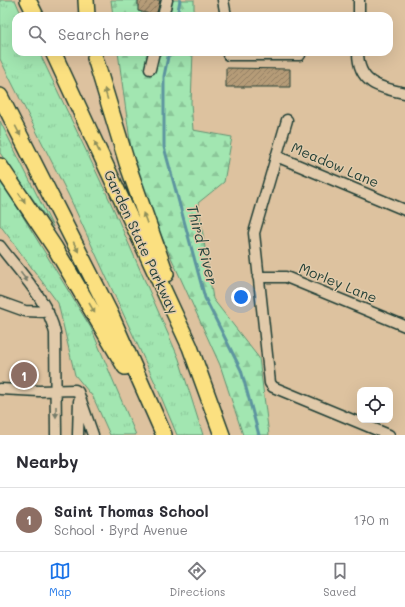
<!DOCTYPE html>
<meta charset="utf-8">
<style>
body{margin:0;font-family:Mali,sans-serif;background:#f2f2f3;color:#2b2b33}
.controls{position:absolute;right:12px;bottom:12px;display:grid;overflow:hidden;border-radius:8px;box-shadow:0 4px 16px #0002}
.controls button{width:36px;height:36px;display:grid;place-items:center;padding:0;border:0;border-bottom:1px solid #e1e1e2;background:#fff;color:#2b2b33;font:20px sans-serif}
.you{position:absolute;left:241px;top:297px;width:14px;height:14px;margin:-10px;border:3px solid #fff;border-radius:50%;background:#1a73e8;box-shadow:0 0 0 6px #1a73e833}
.badge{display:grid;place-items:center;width:26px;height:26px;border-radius:50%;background:#1a73e8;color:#fff;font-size:13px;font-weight:700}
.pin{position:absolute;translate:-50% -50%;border:2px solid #fff;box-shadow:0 1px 4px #0006}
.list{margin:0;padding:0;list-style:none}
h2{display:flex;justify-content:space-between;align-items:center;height:52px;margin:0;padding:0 16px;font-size:17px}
h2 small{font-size:13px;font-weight:400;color:#7c7c81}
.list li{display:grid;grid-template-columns:26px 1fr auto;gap:12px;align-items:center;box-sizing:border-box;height:64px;padding:0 16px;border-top:1px solid #e1e1e2}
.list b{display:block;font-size:15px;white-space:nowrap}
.list p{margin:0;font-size:13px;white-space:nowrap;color:#7c7c81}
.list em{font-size:13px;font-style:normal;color:#7c7c81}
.icon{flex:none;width:22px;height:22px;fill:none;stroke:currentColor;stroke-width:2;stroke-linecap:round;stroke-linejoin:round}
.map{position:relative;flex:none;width:405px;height:435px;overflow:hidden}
.search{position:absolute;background:#fff;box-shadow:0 4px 16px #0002;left:12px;right:12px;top:12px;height:44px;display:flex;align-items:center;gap:10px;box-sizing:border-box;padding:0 14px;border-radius:12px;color:#7c7c81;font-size:15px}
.sheet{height:116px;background:#fff}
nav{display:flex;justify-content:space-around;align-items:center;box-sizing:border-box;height:56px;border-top:1px solid #e1e1e2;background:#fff;font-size:11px;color:#7c7c81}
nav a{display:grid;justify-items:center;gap:2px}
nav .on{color:#1a73e8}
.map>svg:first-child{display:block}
</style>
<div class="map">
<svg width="405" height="435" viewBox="0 0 405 435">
<defs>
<pattern id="grass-tufts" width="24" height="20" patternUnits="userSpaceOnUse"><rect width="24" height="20" fill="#a2e6b1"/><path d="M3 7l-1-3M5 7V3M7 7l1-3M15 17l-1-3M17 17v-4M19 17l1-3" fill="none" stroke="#8bc699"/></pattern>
<pattern id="forest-firs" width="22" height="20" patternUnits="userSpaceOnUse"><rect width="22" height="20" fill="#a2e6b1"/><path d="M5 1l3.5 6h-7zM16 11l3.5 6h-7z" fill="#8bc699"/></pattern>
<pattern id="building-hatch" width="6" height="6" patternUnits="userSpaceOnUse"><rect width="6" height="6" fill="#b69c78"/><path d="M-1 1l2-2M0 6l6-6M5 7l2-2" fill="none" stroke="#938063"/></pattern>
</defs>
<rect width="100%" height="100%" fill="#ddc29f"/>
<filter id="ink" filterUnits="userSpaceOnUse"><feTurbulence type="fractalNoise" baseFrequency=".025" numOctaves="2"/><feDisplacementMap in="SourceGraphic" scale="8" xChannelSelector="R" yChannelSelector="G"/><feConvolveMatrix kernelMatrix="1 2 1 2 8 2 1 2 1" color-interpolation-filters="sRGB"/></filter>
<g filter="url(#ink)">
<path fill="url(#grass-tufts)" stroke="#609272" d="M0 0H15L22 16H16V52H39L110 201 179 359 203 435H177L157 387 69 196 0 59Z
M0 121 53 227 0 153Z
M0 179 91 328 136 435H110L93 397 75 375 58 303 0 225Z"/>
<path fill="url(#forest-firs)" stroke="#609272" d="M111 0H140L142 16H113Z
M173 0H194V16H169Z
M118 52H147L148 55H161L162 52H193L191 103 193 130 232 137 224 182 198 203 213 299 259 358 269 435H243L220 365 135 178Z"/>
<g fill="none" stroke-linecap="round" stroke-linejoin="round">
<path stroke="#5d959f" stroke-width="3" d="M177 16 180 0
M169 52 164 76V147L205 298 241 370 259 435"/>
</g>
<path fill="url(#building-hatch)" stroke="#1f3d34" d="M138 0H160L157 13 150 14 138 11Z
M226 68 290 69V87H226Z"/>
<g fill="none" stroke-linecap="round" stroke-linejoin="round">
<g stroke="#1f3d34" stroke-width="13">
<path id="minor" d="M223 0 226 16
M163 16 167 0
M359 16V0
M228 52V55H300
M358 52C358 83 379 88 405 93
M150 69 154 52
M287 120 254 233 270 383 273 387 389 435
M276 156 405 210
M0 246C20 273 48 300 55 333L56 435
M258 277H286L405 326
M0 302 25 311 48 312
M0 389 39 391 75 390 78 392 93 435
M78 435 79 401"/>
</g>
<g stroke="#1f3d34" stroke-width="18">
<path id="highway" d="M28 0 36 16
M86 0 87 16
M53 52 190 347 222 435
M95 58 127 163 166 274
M0 96 110 313 164 435
M0 166 55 248 125 367"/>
</g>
<use href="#minor" stroke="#e1caaa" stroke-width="10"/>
<use href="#highway" stroke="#fbe080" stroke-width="15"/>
</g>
<defs><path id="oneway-solid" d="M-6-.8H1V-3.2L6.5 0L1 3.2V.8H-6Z"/></defs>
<g fill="#8d8e5a">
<use href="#oneway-solid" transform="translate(106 94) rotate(-107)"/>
<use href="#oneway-solid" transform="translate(18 131) rotate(63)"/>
<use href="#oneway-solid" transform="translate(97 147) rotate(-115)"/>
<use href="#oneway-solid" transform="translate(22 198) rotate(56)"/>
<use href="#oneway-solid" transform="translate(145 218) rotate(-111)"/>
<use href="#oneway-solid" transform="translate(76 247) rotate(63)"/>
<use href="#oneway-solid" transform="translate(92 308) rotate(60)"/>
</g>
<g fill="#767c69">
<use href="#oneway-solid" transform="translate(24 277) rotate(53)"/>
<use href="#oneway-solid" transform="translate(56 412) rotate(90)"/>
</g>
</g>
<g text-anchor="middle" stroke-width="3" stroke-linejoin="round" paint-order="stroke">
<g font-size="14" fill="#1f3d34" stroke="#e1caaa">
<text transform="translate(335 165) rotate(23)" y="5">Meadow Lane</text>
<text transform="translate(141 242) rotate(65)" y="5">Garden State Parkway</text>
<text transform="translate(338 283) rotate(22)" y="5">Morley Lane</text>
</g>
<g font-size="15" font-style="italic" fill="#24443d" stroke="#e1caaa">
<text transform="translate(202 245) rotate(75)" y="5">Third River</text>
</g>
</g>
</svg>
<div class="controls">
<button><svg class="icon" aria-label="locate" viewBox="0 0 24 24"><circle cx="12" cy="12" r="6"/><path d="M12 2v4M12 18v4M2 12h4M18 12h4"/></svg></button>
</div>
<div class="you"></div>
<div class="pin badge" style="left:24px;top:375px;background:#8d6e63">1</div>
<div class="search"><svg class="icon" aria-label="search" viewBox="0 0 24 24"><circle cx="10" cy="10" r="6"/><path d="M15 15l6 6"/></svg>Search here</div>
</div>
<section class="sheet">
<h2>Nearby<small></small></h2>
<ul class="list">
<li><span class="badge" style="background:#8d6e63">1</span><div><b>Saint Thomas School</b><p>School · Byrd Avenue</p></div><em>170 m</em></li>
</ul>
</section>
<nav>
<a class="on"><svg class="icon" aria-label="map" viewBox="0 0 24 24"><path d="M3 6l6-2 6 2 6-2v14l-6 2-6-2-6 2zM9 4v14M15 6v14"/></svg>Map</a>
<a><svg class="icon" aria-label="directions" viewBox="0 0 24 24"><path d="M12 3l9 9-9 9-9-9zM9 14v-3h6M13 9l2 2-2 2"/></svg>Directions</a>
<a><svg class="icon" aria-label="saved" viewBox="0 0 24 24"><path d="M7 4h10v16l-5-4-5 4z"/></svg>Saved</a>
</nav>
